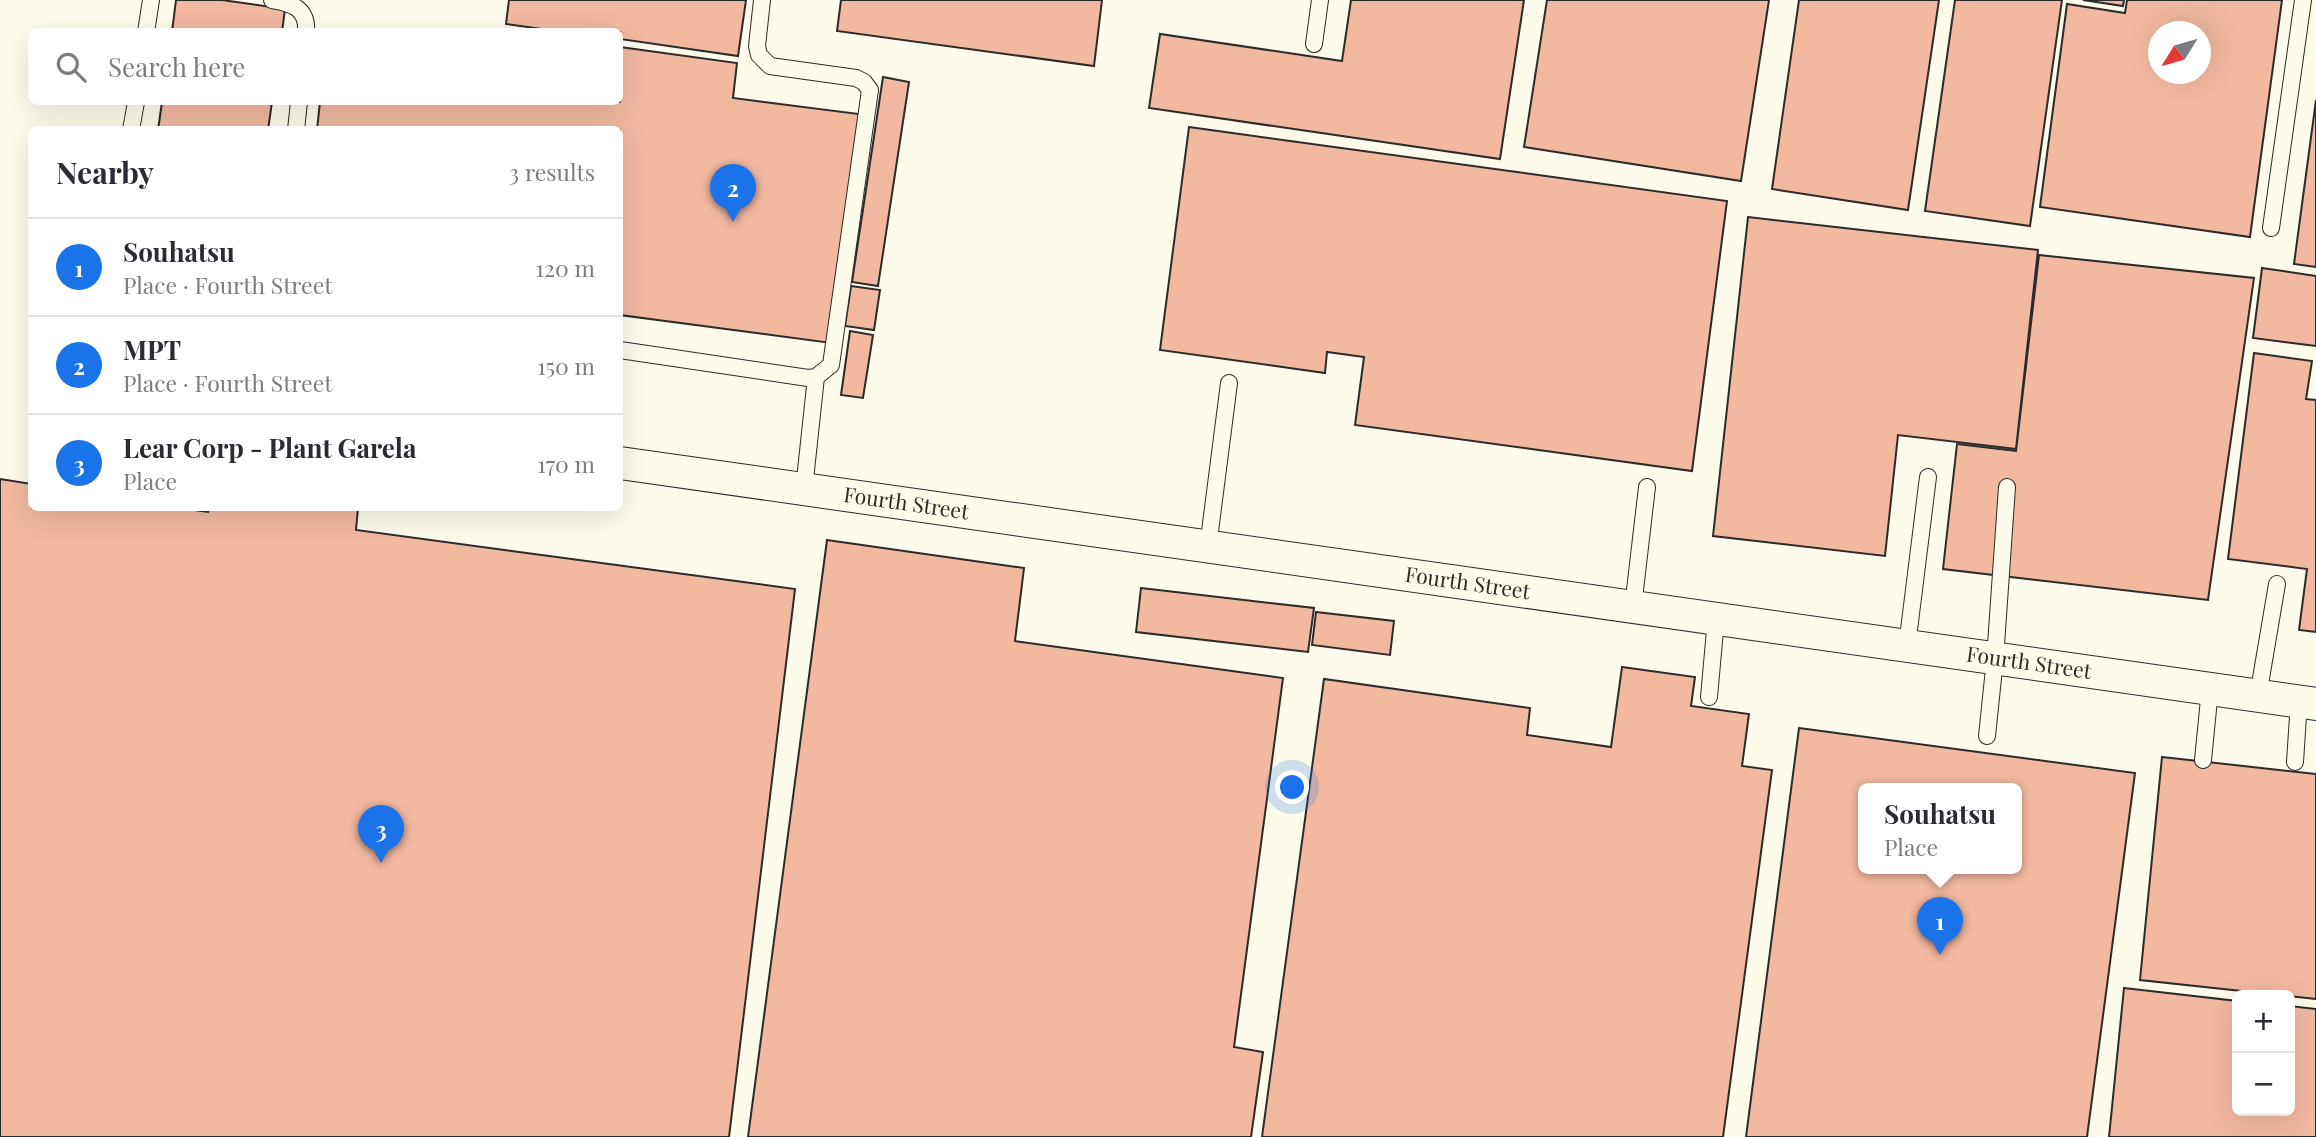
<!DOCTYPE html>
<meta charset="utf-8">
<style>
body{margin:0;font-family:"Playfair Display",serif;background:#f7f7f7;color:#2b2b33}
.controls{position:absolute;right:21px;bottom:21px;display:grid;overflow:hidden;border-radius:10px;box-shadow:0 7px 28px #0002}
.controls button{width:63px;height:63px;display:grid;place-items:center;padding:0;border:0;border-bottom:2px solid #e1e1e2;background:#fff;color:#2b2b33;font:35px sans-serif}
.compass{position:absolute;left:2148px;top:21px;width:63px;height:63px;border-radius:50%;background:#fff;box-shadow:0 7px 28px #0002;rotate:233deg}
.you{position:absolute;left:1293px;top:788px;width:24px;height:24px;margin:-18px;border:5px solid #fff;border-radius:50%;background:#1a73e8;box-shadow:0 0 0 10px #1a73e833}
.badge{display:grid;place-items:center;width:46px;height:46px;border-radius:50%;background:#1a73e8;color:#fff;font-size:23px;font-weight:700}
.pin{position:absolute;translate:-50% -58px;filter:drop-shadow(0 2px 4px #0008)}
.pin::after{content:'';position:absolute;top:37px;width:24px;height:21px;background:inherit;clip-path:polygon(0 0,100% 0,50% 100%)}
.popup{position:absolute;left:1858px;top:783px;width:164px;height:91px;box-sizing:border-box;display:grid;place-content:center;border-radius:10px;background:#fff;filter:drop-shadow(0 2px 5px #0005);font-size:23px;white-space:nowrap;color:#7c7c81}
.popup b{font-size:26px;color:#2b2b33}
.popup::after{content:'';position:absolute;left:50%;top:100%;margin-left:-14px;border:14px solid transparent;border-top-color:#fff}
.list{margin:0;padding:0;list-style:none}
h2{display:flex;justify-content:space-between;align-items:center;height:91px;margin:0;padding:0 28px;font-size:30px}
h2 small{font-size:23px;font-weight:400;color:#7c7c81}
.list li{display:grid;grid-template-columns:46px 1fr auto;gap:21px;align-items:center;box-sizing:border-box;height:98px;padding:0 28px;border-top:2px solid #e1e1e2}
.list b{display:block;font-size:26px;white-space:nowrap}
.list p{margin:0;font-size:23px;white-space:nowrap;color:#7c7c81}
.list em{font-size:23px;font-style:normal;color:#7c7c81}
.icon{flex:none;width:38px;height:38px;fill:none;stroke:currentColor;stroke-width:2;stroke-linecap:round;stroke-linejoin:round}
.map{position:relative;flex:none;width:2316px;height:1137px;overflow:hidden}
.search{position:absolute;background:#fff;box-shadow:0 7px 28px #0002;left:28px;top:28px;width:595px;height:77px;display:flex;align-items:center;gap:18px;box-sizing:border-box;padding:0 24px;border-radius:10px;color:#7c7c81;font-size:26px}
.panel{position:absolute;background:#fff;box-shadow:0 7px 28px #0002;left:28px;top:126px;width:595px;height:385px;border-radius:10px}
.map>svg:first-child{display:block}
</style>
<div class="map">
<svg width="2316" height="1137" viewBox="0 0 2316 1137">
<rect width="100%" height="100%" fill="#fdfbea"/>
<path fill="#f2b8a0" stroke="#2b2b2b" stroke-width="2" fill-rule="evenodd" d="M176 0H222L285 9 282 32H172Z
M509 0H746L738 56 620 39V32H563L506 24Z
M841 0H1102L1094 66 837 31Z
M1351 0H1524L1500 159 1149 108 1160 34 1342 61Z
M1547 0H1769L1741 181 1524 147Z
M1799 0H1939L1908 210 1772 189Z
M1955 0H2062L2030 226 1925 211Z
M2083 0H2124L2123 6Z
M2127 0H2282L2250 237 2040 207 2067 4 2125 13ZM2158 32H2200V74H2158Z
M620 47 737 63 733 98 859 114 831 343 620 315V130H317L320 102H620Z
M883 77 909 82 878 286 852 282Z
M2316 100V267L2294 264Z
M162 102H272L268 130H158Z
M1189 127 1727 201 1692 471 1355 425 1364 357 1327 352 1325 373 1160 350Z
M1748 217 2038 250 2016 449 1898 435 1885 556 1713 536Z
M2039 255 2254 278 2208 600 1943 569 1957 444 2016 451Z
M2262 268 2316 276V346L2253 338Z
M851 286 880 290 874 330 845 326Z
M850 331 873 335 863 398 841 395Z
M2254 353 2312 361 2306 399 2316 400V632L2299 630 2307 569 2228 559Z
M0 479 32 484V508H180L208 512 209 508H358L356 530 795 589 729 1137H0Z
M827 540 1024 568 1015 641 1283 678 1234 1047 1263 1052 1251 1137H748Z
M1141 588 1314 608 1308 652 1136 632Z
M1316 612 1394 621 1390 655 1312 645Z
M1622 667 1695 677 1691 706 1749 714 1742 766 1772 770 1723 1137H1262L1324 679 1530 708 1527 735 1611 747Z
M1799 728 2135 773 2087 1137H1746ZM1863 789H2017V869H1863Z
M2162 757 2316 774V999L2140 980Z
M2124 988 2237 1001V1111H2290V1006L2316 1009V1137H2109Z"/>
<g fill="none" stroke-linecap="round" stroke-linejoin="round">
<g stroke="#2b2b2b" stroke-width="18">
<path id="service" d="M272 0C291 3 308 8 306 32
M146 32 151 0
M1314 44 1320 0
M131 130 136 102
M296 130 299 102
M2271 228 2303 0
M620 350 808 378 816 377 831 365 870 90 864 82 856 78 770 66 759 55 757 46 762 0
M804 489 816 377
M1208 547 1229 383
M1633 607 1647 487
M1907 646 1928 477
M2258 696 2277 584
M1709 697 1716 619
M1987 736 1995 659 2007 487
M2203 760 2210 689
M2295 762 2299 701"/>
</g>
<g stroke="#2b2b2b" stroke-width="34">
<g id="minor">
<path id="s1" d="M620 463 2316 704"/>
</g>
</g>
<use href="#service" stroke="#fdfbea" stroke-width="16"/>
<use href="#minor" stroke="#fdfbea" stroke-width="32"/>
</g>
<g text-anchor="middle" stroke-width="5" stroke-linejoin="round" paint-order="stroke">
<g font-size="21" fill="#2b2b2b" stroke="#fdfbea">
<text dy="7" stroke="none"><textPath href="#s1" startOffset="289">Fourth Street</textPath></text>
<text dy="7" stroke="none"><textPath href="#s1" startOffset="856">Fourth Street</textPath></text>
<text dy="7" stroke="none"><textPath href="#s1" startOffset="1423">Fourth Street</textPath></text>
</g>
</g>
</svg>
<div class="controls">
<button>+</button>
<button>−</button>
</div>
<svg class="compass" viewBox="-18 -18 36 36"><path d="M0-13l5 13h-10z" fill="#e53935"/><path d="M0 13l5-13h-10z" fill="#7c7c81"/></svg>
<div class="you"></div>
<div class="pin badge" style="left:1940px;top:955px">1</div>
<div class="popup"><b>Souhatsu</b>Place</div>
<div class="pin badge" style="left:733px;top:222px">2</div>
<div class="pin badge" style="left:381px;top:863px">3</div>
<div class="search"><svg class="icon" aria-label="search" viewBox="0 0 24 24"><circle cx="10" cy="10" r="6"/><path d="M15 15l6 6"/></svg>Search here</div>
<section class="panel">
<h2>Nearby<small>3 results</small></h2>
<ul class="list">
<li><span class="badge">1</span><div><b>Souhatsu</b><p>Place · Fourth Street</p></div><em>120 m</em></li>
<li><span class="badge">2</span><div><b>MPT</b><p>Place · Fourth Street</p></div><em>150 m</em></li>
<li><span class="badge">3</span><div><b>Lear Corp - Plant Garela</b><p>Place</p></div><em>170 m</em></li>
</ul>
</section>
</div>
